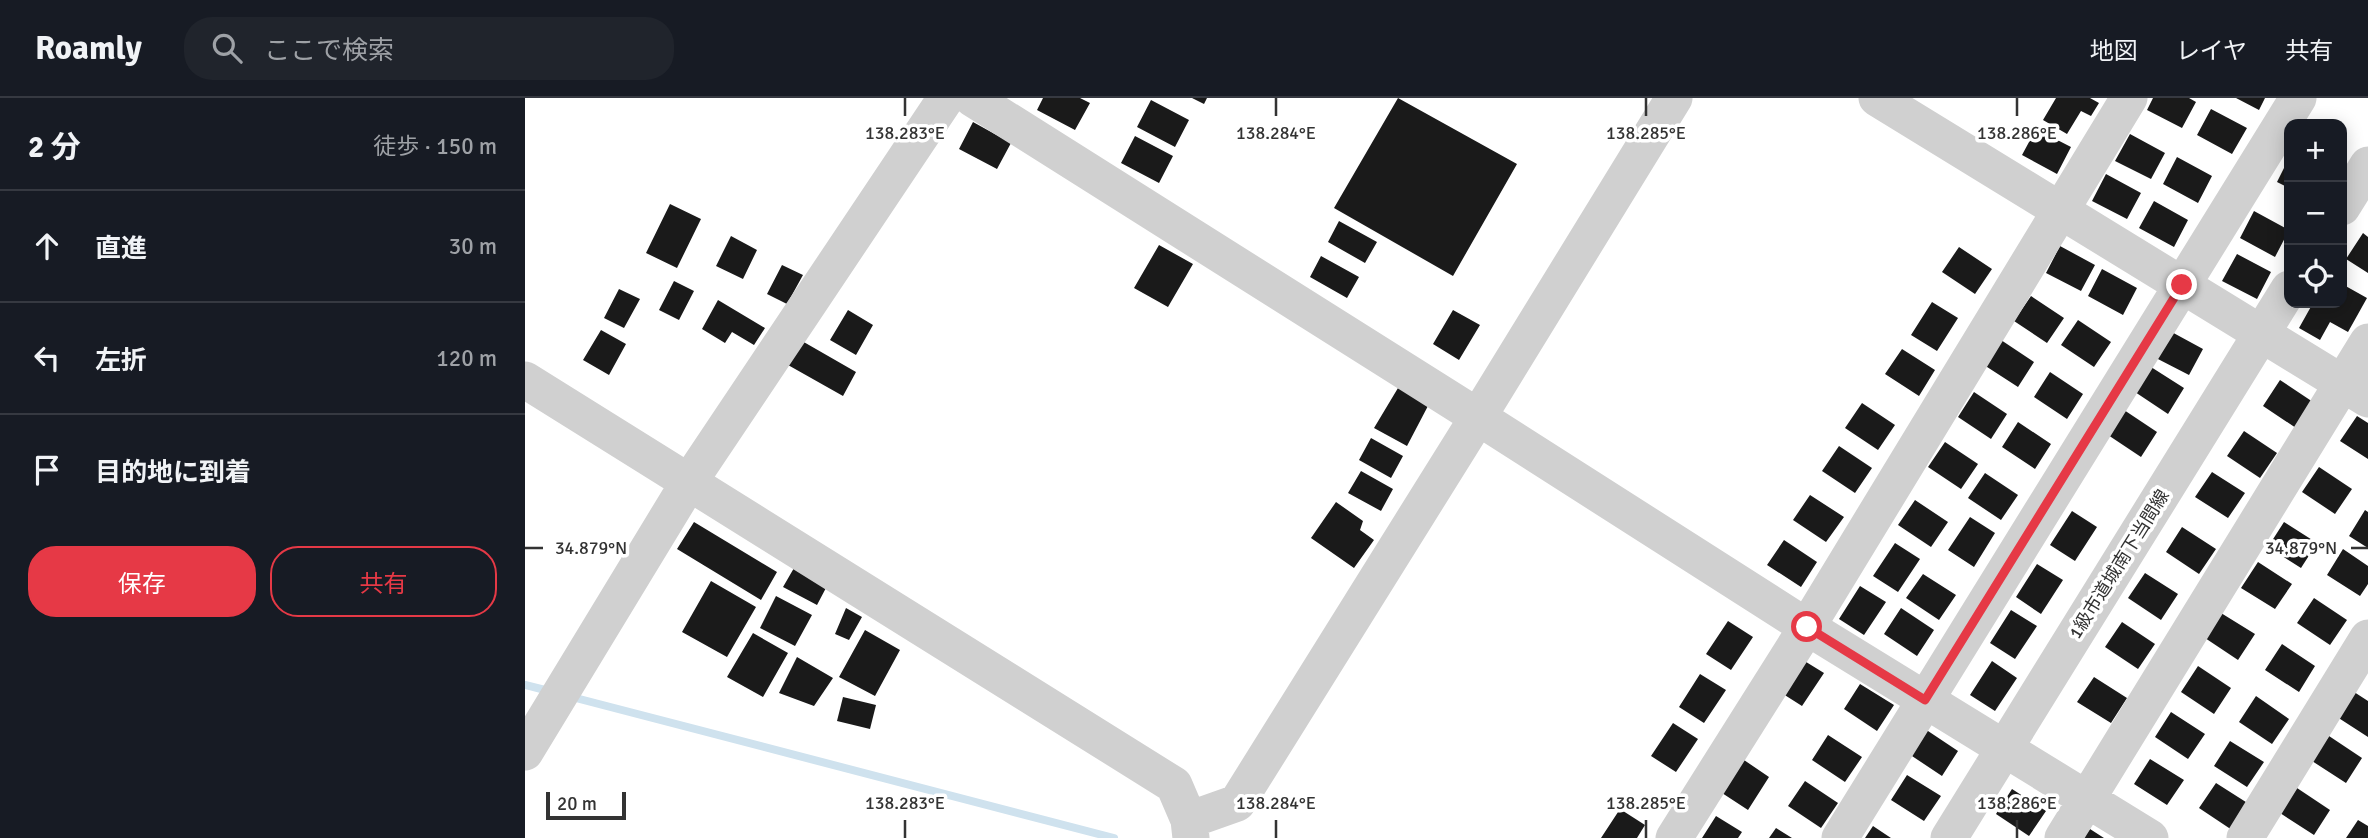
<!DOCTYPE html>
<html lang="ja">
<meta charset="utf-8">
<style>
body{margin:0;font-family:Signika,"Noto Sans JP",sans-serif;background:#20242c;color:#f1f3f6}
.controls{position:absolute;right:21px;top:21px;display:grid;overflow:hidden;border-radius:14px;box-shadow:0 4px 18px #0003}
.controls button{width:63px;height:63px;display:grid;place-items:center;padding:0;border:0;border-bottom:2px solid #363941;background:#171b24;color:#f1f3f6;font:35px sans-serif}
.scale{position:absolute;left:21px;bottom:18px;width:80px;box-sizing:border-box;padding-left:7px;border:4px solid #333;border-top:0;font-size:19px;line-height:24px;white-space:nowrap;color:#333;-webkit-text-stroke:5px #fff;paint-order:stroke}
.stop{position:absolute;width:21px;height:21px;margin:-16px;border:5px solid #e63946;border-radius:50%;background:#fff}
.stop.end{background:#e63946;border-color:#fff;box-shadow:0 2px 7px #0008}
.list{margin:0;padding:0;list-style:none}
h2{display:flex;justify-content:space-between;align-items:center;height:91px;margin:0;padding:0 28px;font-size:30px}
h2 small{font-size:23px;font-weight:400;color:#9ea1a6}
.list li{display:grid;grid-template-columns:46px 1fr auto;gap:21px;align-items:center;box-sizing:border-box;height:112px;padding:0 28px;border-top:2px solid #363941}
.list b{display:block;font-size:26px;white-space:nowrap}
.list em{font-size:23px;font-style:normal;color:#9ea1a6}
.actions{display:flex;gap:14px;padding:21px 28px}
.actions a{flex:1;padding:16px 0;border:2px solid #e63946;border-radius:28px;text-align:center;font-size:24px;color:#e63946}
.actions .main{background:#e63946;color:#fff}
.icon{flex:none;width:38px;height:38px;fill:none;stroke:currentColor;stroke-width:2;stroke-linecap:round;stroke-linejoin:round}
.map{position:relative;flex:none;width:1843px;height:740px;overflow:hidden}
header{display:flex;align-items:center;gap:42px;box-sizing:border-box;height:98px;padding:0 35px;background:#171b24;border-bottom:2px solid #363941}
header strong{font-size:33px}
nav{display:flex;gap:38px;margin-inline-start:auto;font-size:24px}
.search{width:490px;height:63px;background:#20242c;display:flex;align-items:center;gap:18px;box-sizing:border-box;padding:0 24px;border-radius:28px;color:#9ea1a6;font-size:26px}
main{display:flex}
aside{flex:1;background:#171b24}
.map>svg:first-child{display:block}
</style>
<header>
<strong>Roamly</strong>
<div class="search"><svg class="icon" aria-label="search" viewBox="0 0 24 24"><circle cx="10" cy="10" r="6"/><path d="M15 15l6 6"/></svg>ここで検索</div>
<nav><a>地図</a><a>レイヤ</a><a>共有</a></nav>
</header>
<main>
<aside>
<h2>2 分<small>徒歩 · 150 m</small></h2>
<ul class="list">
<li><svg class="icon" aria-label="ahead" viewBox="0 0 24 24"><path d="M12 20V5M6 11l6-6 6 6"/></svg><div><b>直進</b></div><em>30 m</em></li>
<li><svg class="icon" aria-label="left" viewBox="0 0 24 24"><path d="M17 20v-9H6M10 6l-5 5 5 5"/></svg><div><b>左折</b></div><em>120 m</em></li>
<li><svg class="icon" aria-label="arrive" viewBox="0 0 24 24"><path d="M6 21V4h12l-3 4 3 4H6"/></svg><div><b>目的地に到着</b></div></li>
</ul>
<div class="actions"><a class="main">保存</a><a>共有</a></div>
</aside>
<div class="map">
<svg width="1843" height="740" viewBox="0 0 1843 740">
<rect width="100%" height="100%" fill="#fff"/>
<g fill="none" stroke-linecap="round" stroke-linejoin="round">
<path stroke="#cfe2ee" stroke-width="8" d="M0 587 24 593
M43 598 589 740"/>
</g>
<path fill="#1a1a1a" d="M518 0H555L565 5 550 32 512 12Z
M667 0H682L679 6Z
M873 0 992 66 928 178 809 110Z
M1531 0H1565L1574 5 1566 18 1556 13 1542 36 1518 22Z
M1628 0H1664L1671 4 1657 30 1622 12Z
M1711 0H1740L1734 12Z
M626 2 664 22 650 49 612 29Z
M1686 11 1722 30 1707 56 1672 37Z
M448 24 486 45 472 71 434 51Z
M1511 31 1546 49 1532 76 1497 57Z
M1605 36 1640 55 1626 81 1590 63Z
M610 38 648 58 634 85 596 65Z
M1652 59 1687 78 1673 105 1638 86Z
M1764 60V90L1752 84Z
M1581 76 1616 95 1602 121 1567 103Z
M1629 103 1663 122 1649 149 1614 130Z
M145 106 176 121 152 170 121 155Z
M1729 113 1764 132 1750 159 1715 140Z
M814 123 852 144 840 165 803 144Z
M1838 135 1843 139V175L1821 161Z
M206 138 232 152 218 181 191 168Z
M634 147 668 166 643 209 609 190Z
M1535 148 1570 167 1556 193 1521 175Z
M1434 149 1467 171 1450 196 1417 174Z
M1712 156 1746 174 1732 201 1697 183Z
M796 158 834 179 822 200 785 179Z
M257 167 278 177 262 206 242 196Z
M1577 171 1612 190 1598 217 1563 198Z
M149 183 169 193 154 222 134 212Z
M1817 186 1842 200 1823 234 1805 224 1795 242 1774 230 1788 205H1817Z
M94 191 115 201 99 230 79 220Z
M1506 198 1539 220 1522 245 1489 223Z
M193 202 240 230 229 247 207 234 200 245 177 231Z
M1407 204 1433 220 1412 253 1386 237Z
M323 212 348 227 331 257 305 242Z
M928 212 955 227 934 262 908 246Z
M1553 222 1586 244 1569 269 1536 247Z
M76 232 101 246 84 277 58 262Z
M1643 232 1678 251 1664 277 1629 259Z
M1476 242 1509 264 1493 289 1459 267Z
M277 243 331 274 318 298 263 267Z
M1377 251 1410 272 1394 298 1360 276Z
M1626 269 1659 290 1643 316 1610 294Z
M1525 274 1558 296 1542 321 1509 299Z
M1755 282 1788 304 1771 330 1738 308Z
M873 290 904 306 882 348 849 330Z
M1449 294 1482 316 1466 341 1433 319Z
M1337 305 1370 327 1353 352 1320 330Z
M1599 312 1632 334 1616 359 1583 337Z
M1832 318 1843 325V361L1815 343Z
M1493 324 1526 346 1510 371 1477 349Z
M1719 333 1752 355 1735 380 1702 358Z
M846 340 878 358 866 380 834 362Z
M1420 344 1453 366 1436 391 1403 369Z
M1314 348 1347 370 1330 395 1297 373Z
M1794 369 1827 391 1810 416 1777 394Z
M836 373 868 391 856 413 823 395Z
M1687 374 1720 395 1703 420 1670 399Z
M1460 375 1493 397 1476 422 1443 400Z
M1285 397 1319 419 1301 444 1268 422Z
M1390 402 1423 424 1406 449 1373 427Z
M811 404 838 423 835 432 849 442 829 470 786 440Z
M1840 412 1843 414V450L1824 438Z
M1547 413 1572 429 1550 463 1525 447Z
M1445 419 1470 435 1449 469 1423 452Z
M169 424 252 474 236 502 152 451Z
M1759 424 1792 445 1776 470 1743 449Z
M1657 429 1691 451 1674 476 1641 454Z
M1259 442 1292 464 1276 489 1242 467Z
M1370 445 1395 461 1373 494 1348 478Z
M1818 451 1843 468V486L1835 498 1802 477Z
M1733 464 1767 486 1750 511 1716 490Z
M1512 466 1538 482 1516 516 1491 499Z
M269 470 302 488 292 507 258 489Z
M1620 475 1653 496 1636 522 1603 500Z
M1398 476 1431 497 1414 522 1381 500Z
M186 483 231 509 202 559 157 534Z
M1335 488 1361 504 1339 537 1314 521Z
M251 498 287 517 270 548 235 530Z
M1789 500 1822 522 1805 547 1772 525Z
M321 510 337 519 324 542 310 536Z
M1376 510 1409 532 1392 558 1359 536Z
M1486 512 1512 528 1490 561 1465 545Z
M1696 515 1730 536 1713 562 1680 540Z
M1203 523 1228 539 1206 572 1181 556Z
M1597 524 1630 546 1613 571 1580 549Z
M340 532 375 552 350 598 314 579Z
M228 535 263 555 238 599 202 579Z
M1757 546 1790 568 1774 594 1740 572Z
M272 559 308 580 289 608 254 595Z
M1273 559 1299 575 1277 608 1252 592Z
M1467 563 1492 580 1470 613 1445 597Z
M1673 568 1706 590 1689 616 1656 594Z
M1175 576 1201 592 1179 625 1154 609Z
M1569 579 1602 600 1586 625 1552 604Z
M1335 586 1369 607 1352 633 1319 611Z
M1826 592 1843 603V639L1809 617Z
M1731 598 1764 621 1747 646 1714 624Z
M318 599 351 607 345 631 312 623Z
M1646 614 1680 636 1663 661 1630 639Z
M1148 625 1173 641 1151 674 1126 658Z
M1400 631 1433 653 1417 678 1384 656Z
M1303 637 1337 659 1320 684 1287 662Z
M1804 638 1837 660 1821 685 1787 663Z
M1705 643 1739 664 1722 689 1689 668Z
M1625 661 1659 682 1642 707 1609 686Z
M1219 662 1244 679 1223 712 1197 695Z
M1382 677 1416 698 1399 723 1366 702Z
M1280 683 1313 705 1296 730 1263 708Z
M1691 685 1724 706 1707 732 1674 710Z
M1772 690 1805 712 1789 737 1755 715Z
M1487 691 1521 713 1504 738 1471 716Z
M1095 711 1120 727 1112 740H1076Z
M1191 718 1217 734 1213 740H1177Z
M1833 722 1843 728V740H1821Z
M1348 728 1366 740H1340Z
M1251 730 1267 740H1244Z
M1565 731 1579 740H1558Z"/>
<g fill="none" stroke-linecap="round" stroke-linejoin="round">
<path stroke="#d0d0d0" stroke-width="37" d="M447 0 953 319 712 705 664 722
M1149 0 953 319 1282 529 1625 740
M1352 0 1843 301
M1817 109 1843 67
M0 282 649 687 664 722 666 740
M0 654 164 384 421 0
M1149 740 1282 529 1604 0
M1315 740 1773 0
M1424 740 1764 191
M1538 740 1843 244
M1720 740 1843 540"/>
</g>
<g fill="none" stroke-linecap="round" stroke-linejoin="round">
<path stroke="#e63946" stroke-width="9" d="M1282 529 1400 602 1657 187"/>
</g>
<path fill="none" stroke="#333" stroke-width="2.5" d="M380 0V18M751 0V18M1121 0V18M1492 0V18M0 450H18M1826 450H1843M380 722V740M751 722V740M1121 722V740M1492 722V740"/>
<g text-anchor="middle" stroke-width="7" stroke-linejoin="round" paint-order="stroke">
<g font-size="18" fill="#333" stroke="#fff">
<text transform="translate(1594 466) rotate(-58)" y="6">1級市道城南下当間線</text>
</g>
</g>
<g font-size="18" text-anchor="middle" fill="#333" stroke="#fff" stroke-width="7" stroke-linejoin="round" paint-order="stroke">
<text x="380" y="41">138.283°E</text>
<text x="751" y="41">138.284°E</text>
<text x="1121" y="41">138.285°E</text>
<text x="1492" y="41">138.286°E</text>
<text x="66" y="456">34.879°N</text>
<text x="1776" y="456">34.879°N</text>
<text x="380" y="711">138.283°E</text>
<text x="751" y="711">138.284°E</text>
<text x="1121" y="711">138.285°E</text>
<text x="1492" y="711">138.286°E</text>
</g>
</svg>
<div class="controls">
<button>+</button>
<button>−</button>
<button><svg class="icon" aria-label="locate" viewBox="0 0 24 24"><circle cx="12" cy="12" r="6"/><path d="M12 2v4M12 18v4M2 12h4M18 12h4"/></svg></button>
</div>
<div class="scale">20 m</div>
<div class="stop" style="left:1282px;top:529px"></div>
<div class="stop end" style="left:1657px;top:187px"></div>
</div>
</main>
